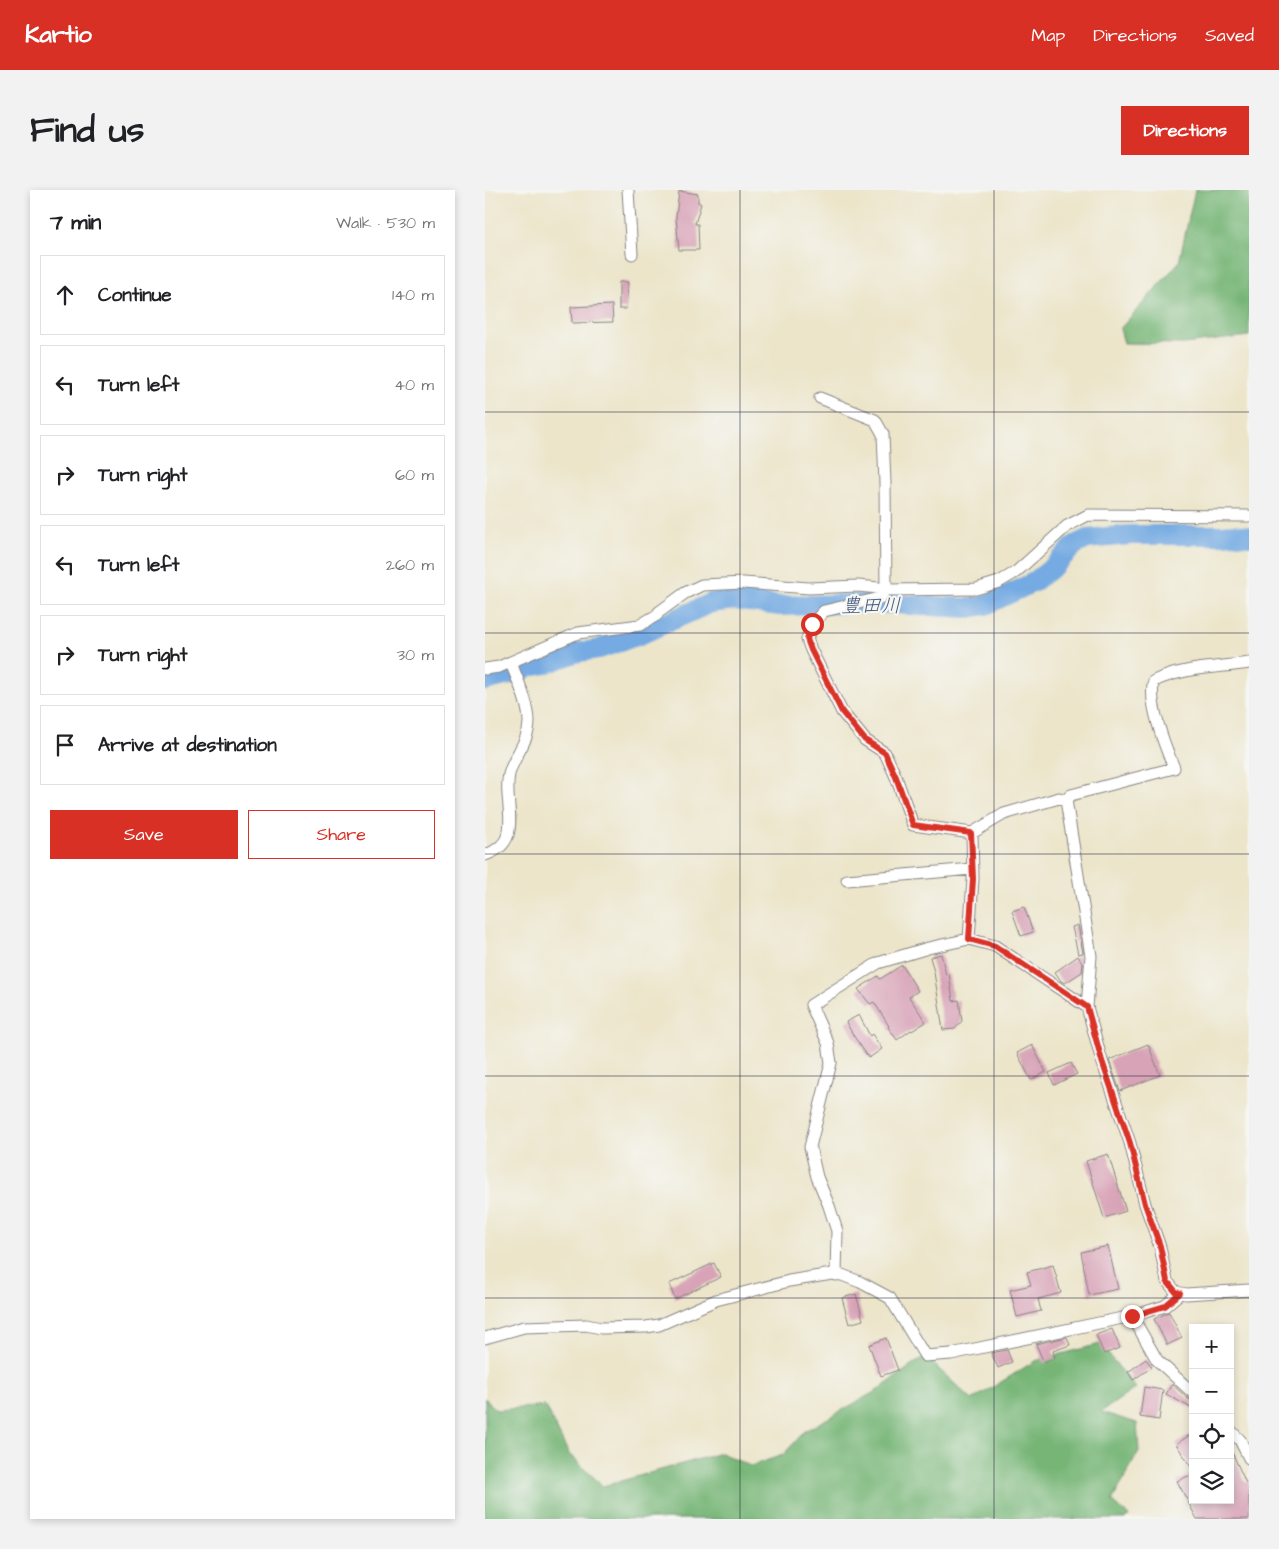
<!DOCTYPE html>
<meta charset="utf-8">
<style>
body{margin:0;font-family:"Architects Daughter","Klee One",sans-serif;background:#f2f2f2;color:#202124}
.controls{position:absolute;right:15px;bottom:15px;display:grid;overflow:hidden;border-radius:0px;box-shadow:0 2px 8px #0003}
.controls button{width:45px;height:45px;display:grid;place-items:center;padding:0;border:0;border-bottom:1px solid #e0e0e0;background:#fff;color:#202124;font:25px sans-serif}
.stop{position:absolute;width:15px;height:15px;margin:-11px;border:4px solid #d93025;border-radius:50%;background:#fff}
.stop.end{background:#d93025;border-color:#fff;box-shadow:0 1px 5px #0008}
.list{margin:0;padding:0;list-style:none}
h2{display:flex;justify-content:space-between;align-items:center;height:65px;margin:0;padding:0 20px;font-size:21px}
h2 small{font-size:16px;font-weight:400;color:#757577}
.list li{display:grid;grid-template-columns:32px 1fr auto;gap:15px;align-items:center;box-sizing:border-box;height:80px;margin:0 10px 10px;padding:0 10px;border:1px solid #e0e0e0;border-radius:0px}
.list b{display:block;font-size:19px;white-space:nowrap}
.list em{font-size:16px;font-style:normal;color:#757577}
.actions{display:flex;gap:10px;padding:15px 20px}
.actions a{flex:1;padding:11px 0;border:1px solid #d93025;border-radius:0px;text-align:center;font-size:18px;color:#d93025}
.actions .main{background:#d93025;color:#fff}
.icon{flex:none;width:28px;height:28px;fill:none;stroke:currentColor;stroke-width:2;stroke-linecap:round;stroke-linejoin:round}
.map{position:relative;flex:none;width:764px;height:1329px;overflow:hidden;border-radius:0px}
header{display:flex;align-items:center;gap:30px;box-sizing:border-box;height:70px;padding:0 25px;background:#d93025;color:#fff}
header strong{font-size:24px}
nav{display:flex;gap:28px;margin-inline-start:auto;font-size:18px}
.intro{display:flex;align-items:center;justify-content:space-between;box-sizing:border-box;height:120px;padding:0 30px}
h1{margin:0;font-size:35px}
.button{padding:12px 22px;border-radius:0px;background:#d93025;color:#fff;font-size:18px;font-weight:700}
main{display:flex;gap:30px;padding:0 30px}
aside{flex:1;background:#fff;border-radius:0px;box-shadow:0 2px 8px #0003}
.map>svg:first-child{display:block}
</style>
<header>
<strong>Kartio</strong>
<nav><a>Map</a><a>Directions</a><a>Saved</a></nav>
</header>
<div class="intro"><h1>Find us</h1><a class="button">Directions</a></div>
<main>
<aside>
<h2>7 min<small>Walk · 530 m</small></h2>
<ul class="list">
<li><svg class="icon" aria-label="ahead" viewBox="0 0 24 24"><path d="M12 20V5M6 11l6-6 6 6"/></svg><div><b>Continue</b></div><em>140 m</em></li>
<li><svg class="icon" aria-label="left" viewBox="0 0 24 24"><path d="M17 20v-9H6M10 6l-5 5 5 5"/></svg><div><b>Turn left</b></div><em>40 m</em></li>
<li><svg class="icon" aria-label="right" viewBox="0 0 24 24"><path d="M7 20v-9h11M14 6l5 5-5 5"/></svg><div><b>Turn right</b></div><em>60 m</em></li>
<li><svg class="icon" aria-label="left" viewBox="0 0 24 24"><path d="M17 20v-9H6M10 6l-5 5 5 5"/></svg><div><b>Turn left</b></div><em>260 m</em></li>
<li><svg class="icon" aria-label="right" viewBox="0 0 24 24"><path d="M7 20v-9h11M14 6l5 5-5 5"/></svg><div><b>Turn right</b></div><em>30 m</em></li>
<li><svg class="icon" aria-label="arrive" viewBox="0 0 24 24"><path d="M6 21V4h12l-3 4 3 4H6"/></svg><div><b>Arrive at destination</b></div></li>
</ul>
<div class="actions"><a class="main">Save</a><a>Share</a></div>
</aside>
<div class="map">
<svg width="764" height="1329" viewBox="0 0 764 1329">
<rect width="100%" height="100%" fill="#f6f6f2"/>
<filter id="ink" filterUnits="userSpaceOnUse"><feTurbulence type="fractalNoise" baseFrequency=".02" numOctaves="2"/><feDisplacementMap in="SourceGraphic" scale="10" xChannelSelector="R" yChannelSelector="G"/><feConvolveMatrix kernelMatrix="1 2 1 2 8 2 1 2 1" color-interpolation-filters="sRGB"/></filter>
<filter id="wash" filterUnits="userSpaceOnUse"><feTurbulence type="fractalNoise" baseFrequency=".0096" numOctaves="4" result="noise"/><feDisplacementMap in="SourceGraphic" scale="20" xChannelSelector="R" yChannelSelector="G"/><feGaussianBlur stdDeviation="1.12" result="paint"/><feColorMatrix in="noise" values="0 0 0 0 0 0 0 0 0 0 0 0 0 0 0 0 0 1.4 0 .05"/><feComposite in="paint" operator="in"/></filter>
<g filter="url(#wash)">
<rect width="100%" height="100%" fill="#ece5ca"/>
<path fill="#76b576" stroke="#4c6c58" d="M710 0H764V146L699 154 639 153 635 139 694 72Z
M615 1154 651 1198 616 1222 652 1233 654 1261 627 1311 644 1326 641 1329H0V1208L11 1220 60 1216 84 1264 118 1296 236 1263 265 1276 298 1265 320 1241 393 1200 440 1166 487 1210 550 1171Z"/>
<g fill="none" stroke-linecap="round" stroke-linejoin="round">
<path stroke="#75aae2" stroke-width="20" d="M0 491 24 485 44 477 61 474 90 463 114 459 157 444 226 413 249 410 295 416 389 413 484 418 501 415 549 392 569 376 590 355 602 349 645 345H738L748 344 764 346"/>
</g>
<g id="blocks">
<path fill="#d8a3b7" d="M194 1 213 4V12L216 14 210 34H213L214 60H194L191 27Z
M134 92H143L141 119H134Z
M127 115 128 132 87 133 86 117Z
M539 717 548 742 536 746 527 721Z
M593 735 598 763 593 764 587 737Z
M456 764 461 785 464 784 468 811 474 810 477 831 470 839 458 840 449 782 445 767Z
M593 766 598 774 597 782 580 793 576 791 570 782Z
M417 775 433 801 424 807 441 832 427 841 426 840 412 850 403 837 404 836 389 812 385 814 373 799 393 786 395 789Z
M374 825 385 846 387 844 397 859 384 868 368 845 361 832Z
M663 854 675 885 635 901 624 870Z
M547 855 561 882 546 890 532 863Z
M586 873 592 884 569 895 564 883Z
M623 964 641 1021 619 1028 601 971Z
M623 1056 633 1099 604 1105 596 1062Z
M229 1073 236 1087 190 1109 184 1094Z
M568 1075 576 1103 553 1109 556 1121 532 1127 525 1100 546 1095 542 1082Z
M371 1104 378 1130 364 1134 357 1108Z
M684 1122 697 1148 682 1155 669 1129Z
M627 1139 635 1158 619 1164 611 1145Z
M582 1147 585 1155 568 1161 570 1168 559 1173 551 1154Z
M401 1148 413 1180 396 1186 384 1155Z
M522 1160 527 1172 513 1178 506 1163Z
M661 1169 667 1177 648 1190 643 1182Z
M687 1194 703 1209 708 1210V1219L681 1204Z
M659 1197 678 1200 674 1230 655 1227Z
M708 1243V1280L691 1254Z
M745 1258 761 1293 764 1291V1329H712L692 1291 708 1284V1310H745Z"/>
</g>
</g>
<g filter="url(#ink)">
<use href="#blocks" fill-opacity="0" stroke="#878482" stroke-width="1"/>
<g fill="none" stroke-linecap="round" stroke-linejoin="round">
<g stroke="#878482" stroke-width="13">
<path id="street" d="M143 0 147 64
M335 208 390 230 398 244 400 293 401 400 395 408 339 421 327 434 322 449 326 460 357 522 380 550 400 563 411 587 428 635 487 643 519 624 574 608 581 610
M0 479 14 477 93 443 155 435 172 425 174 422 200 403 217 395 259 393 324 398 373 396 394 398 401 400 491 399 514 392 531 382 582 336 603 325 764 326
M581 610 606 766 602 817 617 871 645 953 660 1014 675 1057 682 1091 691 1102 701 1104 764 1100
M581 610 586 605 689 578C681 559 662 511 669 491 698 477 732 478 764 473
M0 665C43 651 15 610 25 581 30 565 44 550 44 532 44 514 32 489 26 473
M362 690 487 679
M484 749 488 689 487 643
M351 1085 352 1041 344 1016 332 987 325 957 346 873 343 853 326 815 393 773 443 758 484 749 510 756 602 817
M647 1126 672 1170 708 1203
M0 1148 39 1137 101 1135 116 1138 161 1137 174 1135 231 1110 304 1091 347 1084 357 1085 375 1092 405 1108 440 1166 466 1164 647 1126 680 1116 695 1103
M745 1240 755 1250 764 1268"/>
</g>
<use href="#street" stroke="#fff" stroke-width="11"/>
</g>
</g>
<g fill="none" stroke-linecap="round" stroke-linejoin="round" filter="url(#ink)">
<path stroke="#d93025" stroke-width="6" d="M327 434 322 449 326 460 357 522 380 550 400 563 411 587 428 635 486 643 488 689 484 749 510 756 602 817 617 871 645 953 660 1014 675 1056 682 1091 691 1102 695 1103 680 1116 647 1126"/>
</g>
<path fill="none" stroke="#22223b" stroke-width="1" stroke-opacity="0.55" d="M255 0V1329M509 0V1329M0 222H764M0 443H764M0 664H764M0 886H764M0 1108H764"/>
<g text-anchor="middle" stroke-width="4.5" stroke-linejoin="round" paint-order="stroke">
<g font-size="20" font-style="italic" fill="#43587e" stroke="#f6f6f2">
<text x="386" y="422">豊田川</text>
</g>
</g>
</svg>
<div class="controls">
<button>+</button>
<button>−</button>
<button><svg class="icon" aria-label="locate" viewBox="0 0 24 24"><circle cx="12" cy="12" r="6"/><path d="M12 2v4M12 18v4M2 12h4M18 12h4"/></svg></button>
<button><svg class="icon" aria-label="layers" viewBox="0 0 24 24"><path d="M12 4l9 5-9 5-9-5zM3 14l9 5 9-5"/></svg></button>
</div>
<div class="stop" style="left:327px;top:434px"></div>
<div class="stop end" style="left:647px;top:1126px"></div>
</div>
</main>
